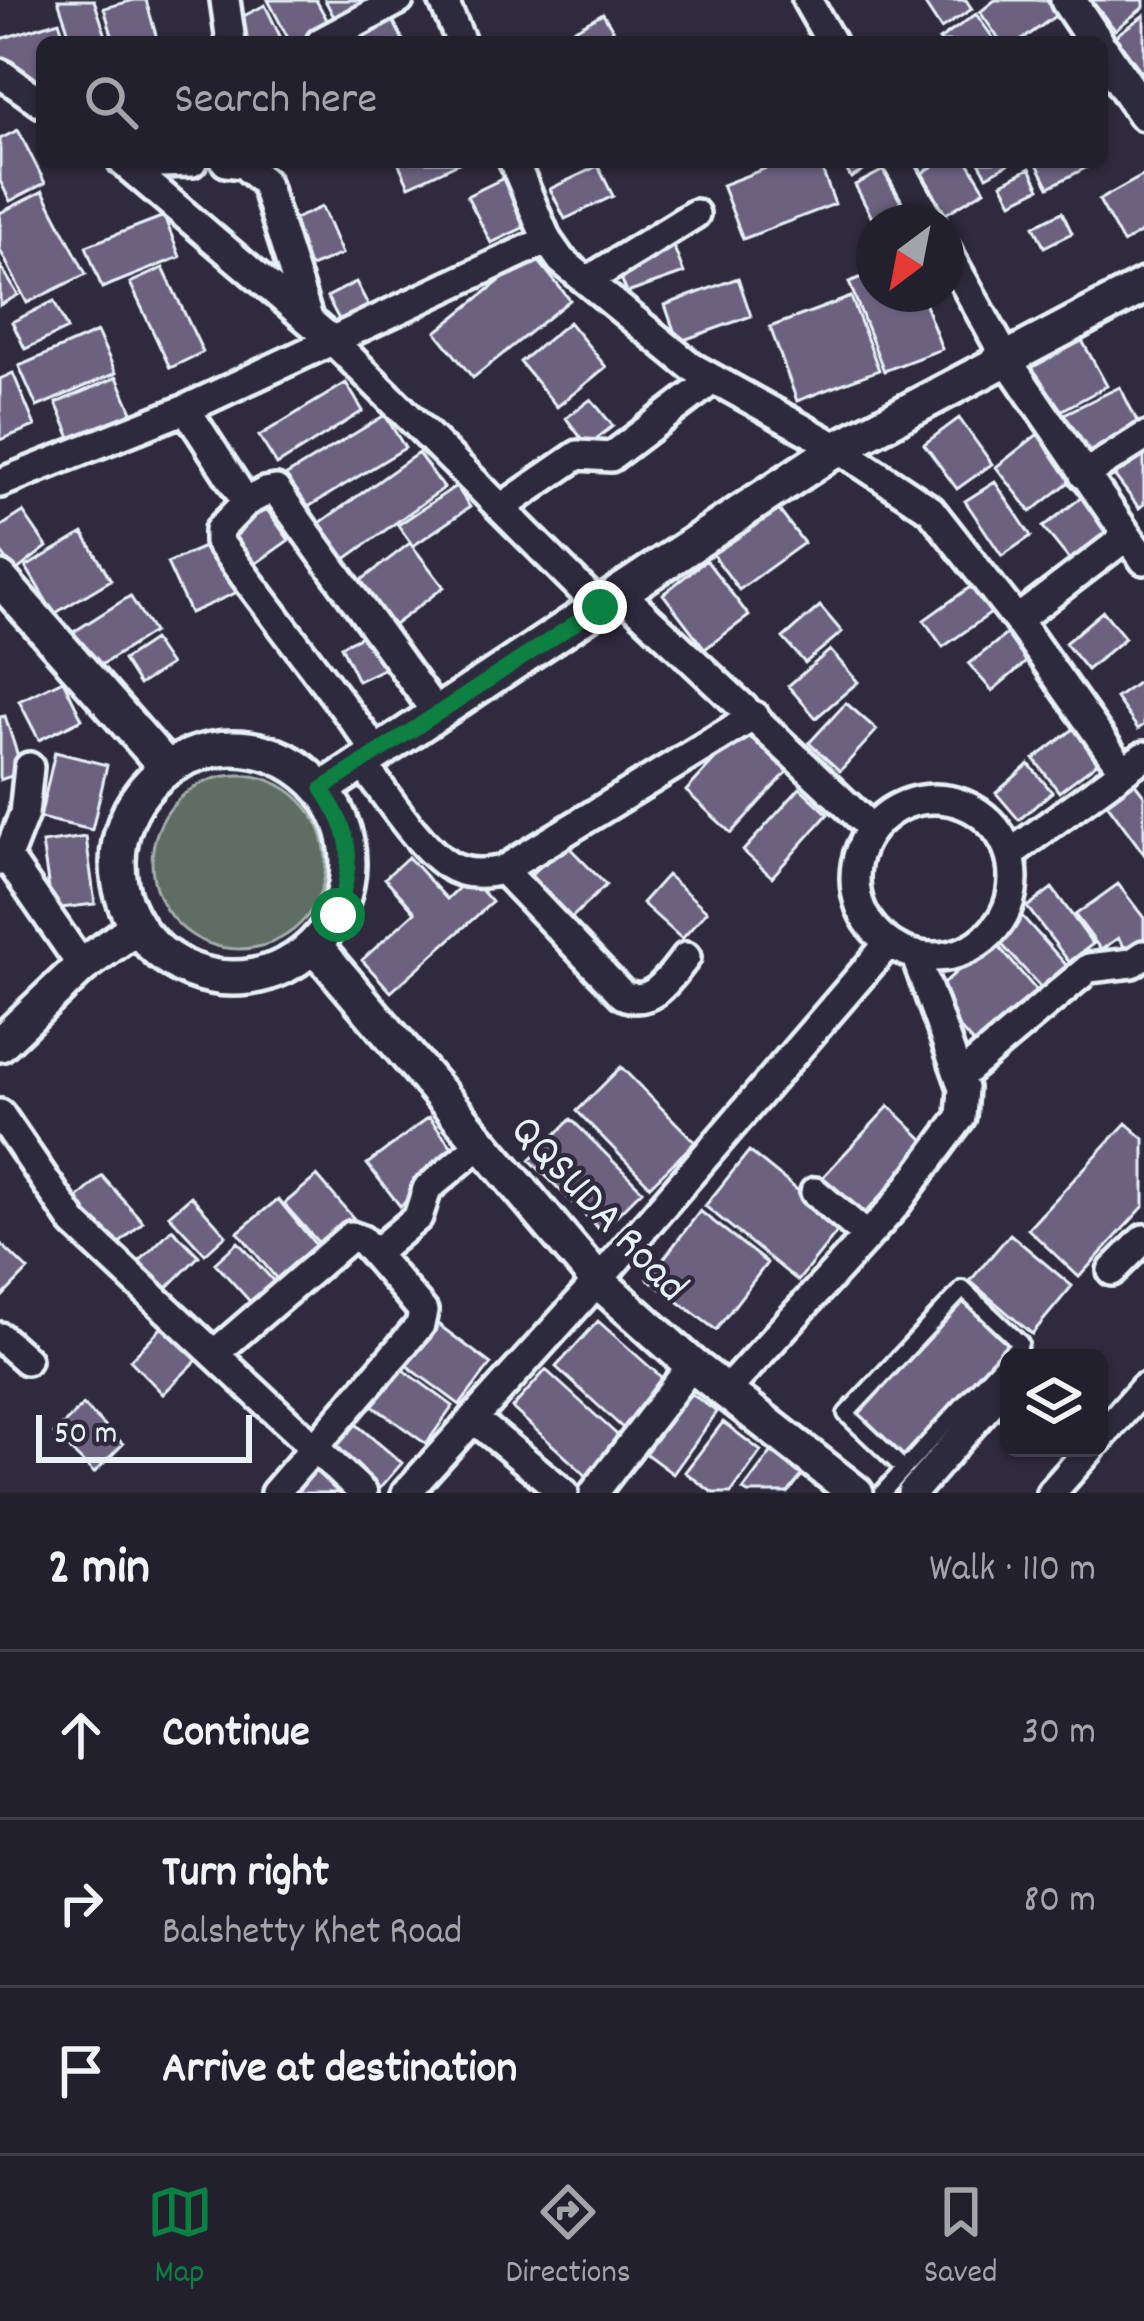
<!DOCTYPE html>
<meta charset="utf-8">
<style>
body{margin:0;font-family:Dekko,sans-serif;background:#2b2836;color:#f1f3f6}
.controls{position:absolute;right:36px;bottom:36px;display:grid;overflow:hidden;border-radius:18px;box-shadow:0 3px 9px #0004}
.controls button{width:108px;height:108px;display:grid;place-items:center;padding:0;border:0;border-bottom:3px solid #403e4a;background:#23202e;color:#f1f3f6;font:60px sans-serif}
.compass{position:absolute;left:856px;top:204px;width:108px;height:108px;border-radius:50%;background:#23202e;box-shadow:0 3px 9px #0004;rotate:212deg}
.scale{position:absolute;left:36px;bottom:30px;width:216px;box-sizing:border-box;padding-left:12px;border:6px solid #e8f1f8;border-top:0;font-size:33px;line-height:42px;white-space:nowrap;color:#e8f1f8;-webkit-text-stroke:9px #2f2a3d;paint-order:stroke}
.stop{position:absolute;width:36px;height:36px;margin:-27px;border:9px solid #0b8043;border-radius:50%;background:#fff}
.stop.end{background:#0b8043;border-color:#fff;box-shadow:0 3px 12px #0008}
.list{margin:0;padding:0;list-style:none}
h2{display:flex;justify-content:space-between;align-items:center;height:156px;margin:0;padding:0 48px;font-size:51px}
h2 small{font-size:39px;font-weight:400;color:#a3a3aa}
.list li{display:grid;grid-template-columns:78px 1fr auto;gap:36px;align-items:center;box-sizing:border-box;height:168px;padding:0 48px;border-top:3px solid #403e4a}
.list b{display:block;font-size:45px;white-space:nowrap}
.list p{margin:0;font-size:39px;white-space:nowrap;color:#a3a3aa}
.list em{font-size:39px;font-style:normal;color:#a3a3aa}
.icon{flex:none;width:66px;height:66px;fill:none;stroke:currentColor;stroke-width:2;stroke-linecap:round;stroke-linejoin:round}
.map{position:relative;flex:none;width:1144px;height:1493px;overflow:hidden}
.search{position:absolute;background:#23202e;box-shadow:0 3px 9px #0004;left:36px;right:36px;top:36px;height:132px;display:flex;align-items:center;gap:30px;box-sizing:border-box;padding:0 42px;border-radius:18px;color:#a3a3aa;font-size:45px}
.sheet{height:660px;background:#23202e}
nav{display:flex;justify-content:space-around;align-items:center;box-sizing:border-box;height:168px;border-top:3px solid #403e4a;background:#23202e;font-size:33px;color:#a3a3aa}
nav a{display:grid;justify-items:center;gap:6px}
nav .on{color:#0b8043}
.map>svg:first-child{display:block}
</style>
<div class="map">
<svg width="1144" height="1493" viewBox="0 0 1144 1493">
<rect width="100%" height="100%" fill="#2f2a3d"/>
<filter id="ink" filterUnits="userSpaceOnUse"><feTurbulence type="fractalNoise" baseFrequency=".00833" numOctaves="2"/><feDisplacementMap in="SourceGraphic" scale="24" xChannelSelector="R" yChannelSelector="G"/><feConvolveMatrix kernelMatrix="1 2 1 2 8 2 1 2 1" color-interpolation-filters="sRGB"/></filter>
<g filter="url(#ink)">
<path fill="#5f6d62" stroke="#a4afad" stroke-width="3" d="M152 862a87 87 0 1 1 174 0a87 87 0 1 1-174 0Z"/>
<path fill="#6c6280" stroke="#e8f1f8" stroke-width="3" d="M58 0H94L108 42H72Z
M134 0H146L158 42H114L104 8Z
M268 0H316L330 25 298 42H290Z
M325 0H361L364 7 336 21Z
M922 0H966L972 9 941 29Z
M995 0H1049L1058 14 1019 42H1001L980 12Z
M1091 0H1144V7L1115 30Z
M265 5 283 42H237L232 22Z
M603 13 620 42H561L559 38Z
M976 14 996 42H941L939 40Z
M1144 15V73L1143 74 1115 36Z
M393 20 404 42H365L361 34Z
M59 21 66 42H42V88L0 56V39Z
M18 130 45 183 10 201 0 181V139Z
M398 162H461L409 186Z
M782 162H819L835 204 743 239 722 185Z
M842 162H879L851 178Z
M940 162H968L985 190 939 218 914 178Z
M979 162H1012L987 176Z
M1036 162H1087L1089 166 1049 187Z
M598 166 613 196 565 219 550 189Z
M1030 168 1040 188 1012 202 1002 183Z
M884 170 902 202 872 218 855 185Z
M510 175 533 223 491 243 467 196Z
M1144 175V231L1123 243 1099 200Z
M43 191 86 274 27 303 0 250V213Z
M322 207 342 254 301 271 281 225Z
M1062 212 1072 233 1044 247 1034 226Z
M164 216 180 257 102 288 86 246Z
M673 245 684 273 627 293 616 265Z
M533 254 570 300 473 378 436 332Z
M0 265 18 295 0 305Z
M163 268 203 352 170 368 130 283Z
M874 272V294H921L942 349 884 371 849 282Z
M738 278 751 316 678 342 665 305Z
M356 282 373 314 344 329 327 297Z
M851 297 879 370 797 401 770 327Z
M54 301 67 329 25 349 12 322Z
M569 322 606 367 557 407 520 362Z
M97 332 116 373 37 407 19 366Z
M1079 335 1107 386 1055 414 1027 363Z
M13 373 35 426 0 440V379Z
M117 377 136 421 75 447 56 403Z
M346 383 363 411 277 465 259 436Z
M1120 387 1142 431 1080 461 1058 417Z
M591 399 613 426 587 446 566 418Z
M385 415 405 448 300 512 280 479Z
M959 418 992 464 957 489 924 444Z
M1038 434 1073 479 1031 512 996 467Z
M1144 446V504L1139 508 1111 471Z
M418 453 444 488 333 568 307 532Z
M995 482 1031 536 1002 556 965 501Z
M456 486 470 507 413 546 398 525Z
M1087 493 1115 529 1072 563 1043 527Z
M772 501 804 543 739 590 708 548Z
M263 504 289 540 251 567 224 532Z
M23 512 47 547 16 571 0 551V527Z
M83 533 111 580 54 614 26 567Z
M213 543 242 590 190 613 167 563Z
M410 543 444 587 385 632 351 588Z
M706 560 749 616 705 649 663 594Z
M977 582 997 609 943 647 924 620Z
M130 596 153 632 95 669 72 633Z
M820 606 842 632 805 663 783 638Z
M1103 611 1125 638 1087 670 1065 643Z
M370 632 387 667 358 681 341 646Z
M1009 632 1031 658 992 691 969 664Z
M153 640 170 665 139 685 123 660Z
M830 650 858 682 816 718 788 686Z
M1144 678V725L1138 729 1116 698Z
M63 680 82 719 39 740 19 701Z
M846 703 877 730 840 771 809 743Z
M5 716 23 772 0 780V717Z
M1080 724 1105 757 1059 792 1034 759Z
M743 729 788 771 731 833 686 791Z
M55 752 107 765 92 830 40 818Z
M1029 764 1052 792 1019 820 996 793Z
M1130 777 1144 795V854L1103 798Z
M800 788 828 814 772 877 743 851Z
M86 837 95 904 52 909 42 843Z
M565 843 606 885 564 925 523 883Z
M408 857 447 899 470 877 492 902 391 992 362 960 415 912 385 878Z
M667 875 707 911 682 939 642 903Z
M1118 884 1144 918V941L1129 953 1118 938 1101 950 1075 915Z
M1052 888 1093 944 1069 962 1027 907Z
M1020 914 1068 967 1043 990 995 937Z
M993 940 1043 998 981 1052 930 995Z
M621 1067 695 1142 650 1186 577 1111Z
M889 1106 929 1145 860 1218 820 1180Z
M429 1117 461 1159 400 1206 367 1164Z
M571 1119 642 1190 601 1231 530 1160Z
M1126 1123 1144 1139V1206L1079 1277 1028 1229Z
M749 1151 842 1226 798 1281 705 1206Z
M102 1176 143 1222 111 1251 70 1205Z
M317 1176 356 1221 324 1249 284 1204Z
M191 1196 226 1235 205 1254 169 1215Z
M278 1199 320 1250 280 1283 238 1232Z
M700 1211 767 1263 716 1330 648 1279Z
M172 1229 199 1256 159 1296 132 1269Z
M1010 1234 1072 1286 1032 1334 970 1281Z
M238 1242 278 1286 255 1307 215 1263Z
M0 1243 28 1270 0 1299Z
M960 1297 1010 1343 904 1457 854 1411Z
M169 1320 203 1354 163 1394 130 1360Z
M598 1321 669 1384 626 1431 556 1367Z
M435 1322 491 1364 460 1405 403 1363Z
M394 1363 453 1406 426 1444 366 1401Z
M546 1370 625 1442 591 1480 512 1408Z
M682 1387 717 1412 673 1474 638 1448Z
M83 1405 123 1444 94 1473 54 1434Z
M351 1420 402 1463 376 1493 325 1450Z
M723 1422 761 1451 731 1493H713L685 1472Z
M772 1451 803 1474 788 1493H748L743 1490Z
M307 1464 344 1493H284Z"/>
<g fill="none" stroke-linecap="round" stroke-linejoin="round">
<g stroke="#e8f1f8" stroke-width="22">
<path id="service" d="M882 1493 1020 1343 963 1289 846 1414 904 1469"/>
</g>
<g stroke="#e8f1f8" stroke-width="36">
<path id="minor" d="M225 0 231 42
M443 0 461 42
M807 0 831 42
M321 42 399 0
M0 73 42 103
M123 162 334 342 600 607
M226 162 243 164 265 183 308 318
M514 162 547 240 561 260 692 367 838 448 931 510 1017 620 1123 770
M897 162 931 222
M126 164 192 162
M946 250 1007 360 1144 560
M587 281 695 214
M186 409 246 502 219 530V542L378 753
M1084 475 1144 437
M0 483 186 409 547 240
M246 502 265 492 276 490 437 714
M501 508 578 455 611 457 714 379
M621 593 870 827
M1017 620 1126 537
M362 763C385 793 417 845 448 865 465 876 485 874 503 870L754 716
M855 878a79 79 0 1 1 158 0a79 79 0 1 1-158 0Z
M1011 853 1144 756
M7 857 24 814 29 767
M0 861 7 857 82 966
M503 870 623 995C653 1007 669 978 686 957
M959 1077 1089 968 1132 963 1144 955
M0 1114 75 1224 363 1493
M815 1192 867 1236
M374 1254 418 1217 427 1189 482 1143
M1112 1271 1144 1239
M0 1337 26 1360
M214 1354 351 1236 362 1240 423 1311 420 1325 275 1493
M726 1391 894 1207 961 1117 963 1088 916 957
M474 1419 564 1493
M1099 1439 1144 1388
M406 1493 598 1281 888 944
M594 1493 692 1365
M912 1493 1009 1382
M1051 1493 1091 1448"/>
</g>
<g stroke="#e8f1f8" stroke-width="42">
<path id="tertiary" d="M1068 0 1096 42
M1102 51 1144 113
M0 579 167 768
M118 863a115 115 0 1 1 230 0a115 115 0 1 1-230 0Z
M323 789 838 448 1144 286
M315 946 598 1281 692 1365 856 1493
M0 1044 82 966 136 927"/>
</g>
<use href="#service" stroke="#2f2a3d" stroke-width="14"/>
<use href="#minor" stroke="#2f2a3d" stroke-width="27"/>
<use href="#tertiary" stroke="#2f2a3d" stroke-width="33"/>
</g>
</g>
<g fill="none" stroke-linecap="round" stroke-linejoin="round" filter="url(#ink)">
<path stroke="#0b8043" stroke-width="15" d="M338 915C352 857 356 841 322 789L600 607"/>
</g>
<g text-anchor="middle" stroke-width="9" stroke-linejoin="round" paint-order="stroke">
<g font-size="45" fill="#e8f1f8" stroke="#2f2a3d">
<text transform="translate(602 1206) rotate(47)" y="16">QQSUDA Road</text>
</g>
</g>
</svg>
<div class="controls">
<button><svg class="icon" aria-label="layers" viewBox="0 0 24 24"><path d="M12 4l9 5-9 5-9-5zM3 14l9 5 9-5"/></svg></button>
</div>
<svg class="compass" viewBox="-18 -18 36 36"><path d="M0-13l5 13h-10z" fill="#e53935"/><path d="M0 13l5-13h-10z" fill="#a3a3aa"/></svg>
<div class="scale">50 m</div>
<div class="stop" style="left:338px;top:915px"></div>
<div class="stop end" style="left:600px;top:607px"></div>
<div class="search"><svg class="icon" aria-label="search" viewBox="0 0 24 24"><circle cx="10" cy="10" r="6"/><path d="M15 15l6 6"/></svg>Search here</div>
</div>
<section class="sheet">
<h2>2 min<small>Walk · 110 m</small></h2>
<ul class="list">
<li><svg class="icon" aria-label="ahead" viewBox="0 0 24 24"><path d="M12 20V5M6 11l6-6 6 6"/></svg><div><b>Continue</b></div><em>30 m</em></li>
<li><svg class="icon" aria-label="right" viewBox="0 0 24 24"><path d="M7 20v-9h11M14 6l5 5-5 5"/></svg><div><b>Turn right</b><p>Balshetty Khet Road</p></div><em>80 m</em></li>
<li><svg class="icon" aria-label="arrive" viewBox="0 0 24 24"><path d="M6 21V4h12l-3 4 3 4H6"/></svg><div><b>Arrive at destination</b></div></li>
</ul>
</section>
<nav>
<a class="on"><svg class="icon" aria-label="map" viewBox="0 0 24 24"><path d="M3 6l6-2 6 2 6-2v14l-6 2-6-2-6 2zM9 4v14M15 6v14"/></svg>Map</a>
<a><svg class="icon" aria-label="directions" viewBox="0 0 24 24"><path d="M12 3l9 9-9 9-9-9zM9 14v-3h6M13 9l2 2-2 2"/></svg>Directions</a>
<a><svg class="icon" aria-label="saved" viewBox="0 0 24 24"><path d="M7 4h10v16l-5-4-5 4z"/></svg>Saved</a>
</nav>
